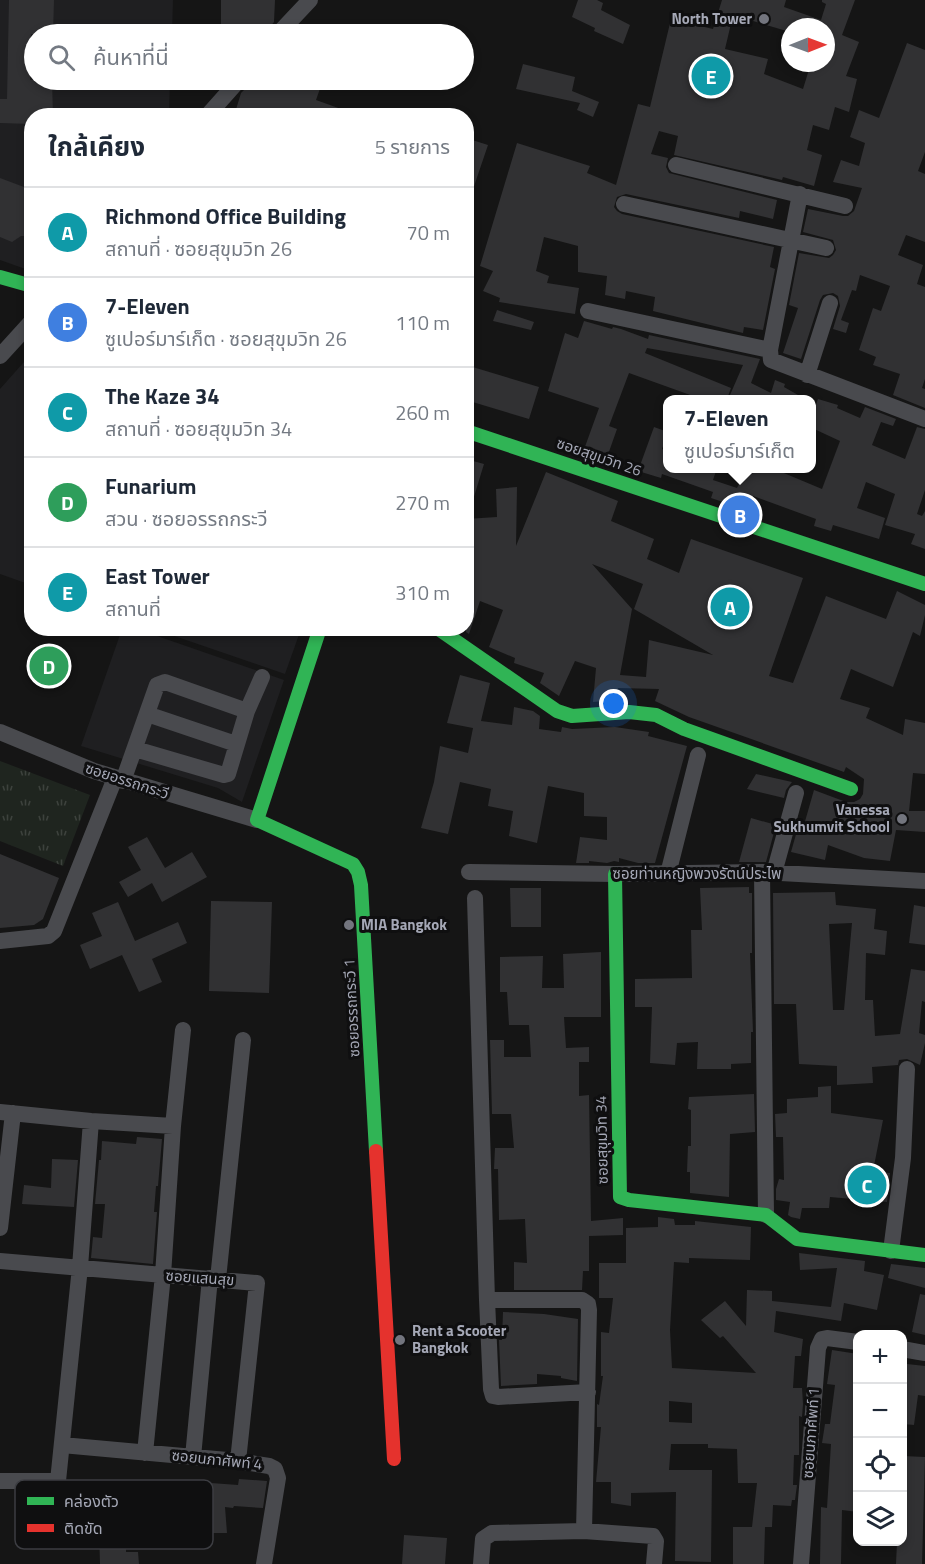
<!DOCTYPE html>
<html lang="th">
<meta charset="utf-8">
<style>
body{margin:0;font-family:"Titillium Web","Noto Sans Thai",sans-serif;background:#f6f6f7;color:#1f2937}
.controls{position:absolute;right:18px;bottom:18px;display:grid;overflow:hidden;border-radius:12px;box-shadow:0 3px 9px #0003}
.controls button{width:54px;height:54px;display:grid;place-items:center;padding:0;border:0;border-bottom:2px solid #e0e1e3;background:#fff;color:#1f2937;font:30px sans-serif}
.compass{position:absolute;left:781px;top:18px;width:54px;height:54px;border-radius:50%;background:#fff;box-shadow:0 3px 9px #0003;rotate:89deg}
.you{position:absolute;left:614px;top:704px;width:21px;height:21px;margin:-15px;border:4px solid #fff;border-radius:50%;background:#1a73e8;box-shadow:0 0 0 9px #1a73e833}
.badge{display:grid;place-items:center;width:39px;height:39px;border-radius:50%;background:#73757e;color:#fff;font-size:20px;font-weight:700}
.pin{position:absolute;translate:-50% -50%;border:3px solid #fff;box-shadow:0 2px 6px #0006}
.popup{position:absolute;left:663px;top:395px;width:153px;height:78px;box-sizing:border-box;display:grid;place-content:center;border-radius:12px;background:#fff;filter:drop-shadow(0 2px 4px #0005);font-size:20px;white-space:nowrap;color:#747a83}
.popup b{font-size:22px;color:#1f2937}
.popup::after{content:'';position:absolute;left:50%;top:100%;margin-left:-12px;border:12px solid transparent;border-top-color:#fff}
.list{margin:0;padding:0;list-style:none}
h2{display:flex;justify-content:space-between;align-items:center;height:78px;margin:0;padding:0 24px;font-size:26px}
h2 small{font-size:20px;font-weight:400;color:#747a83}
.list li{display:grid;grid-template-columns:39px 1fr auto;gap:18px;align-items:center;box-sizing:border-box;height:90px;padding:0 24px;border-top:2px solid #e0e1e3}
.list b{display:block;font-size:22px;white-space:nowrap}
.list p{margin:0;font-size:20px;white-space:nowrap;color:#747a83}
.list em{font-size:20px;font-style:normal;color:#747a83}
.icon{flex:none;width:33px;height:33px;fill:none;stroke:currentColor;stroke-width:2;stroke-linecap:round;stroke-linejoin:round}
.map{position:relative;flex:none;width:925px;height:1564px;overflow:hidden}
.search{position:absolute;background:#fff;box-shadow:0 3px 9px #0003;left:24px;top:24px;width:450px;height:66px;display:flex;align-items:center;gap:15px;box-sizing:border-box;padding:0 21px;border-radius:33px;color:#747a83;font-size:22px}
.panel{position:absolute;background:#fff;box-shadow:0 3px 9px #0003;left:24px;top:108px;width:450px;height:528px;border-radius:24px}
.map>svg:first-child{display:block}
</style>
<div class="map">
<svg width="925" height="1564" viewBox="0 0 925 1564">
<defs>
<pattern id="grass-tufts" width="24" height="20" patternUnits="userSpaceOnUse" patternTransform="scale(1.5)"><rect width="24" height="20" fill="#1f251f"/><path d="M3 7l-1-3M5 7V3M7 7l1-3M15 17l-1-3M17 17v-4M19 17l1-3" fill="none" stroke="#3d423d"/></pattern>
</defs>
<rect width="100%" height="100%" fill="#151515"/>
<path fill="#1f1f21" d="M0 0H173L172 34H34V80H170L169 115 32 116 31 271 0 260Z
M31 354V585L0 574V389Z
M122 629H137L284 680 242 802 218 788 81 746Z
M154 629 301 628V629L285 674Z"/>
<path fill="url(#grass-tufts)" d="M0 761 90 795 63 866 0 841Z"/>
<path fill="#313133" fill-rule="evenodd" d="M9 0H54L53 34H31L30 80H52L53 116H32V124L0 123V99H7Z
M221 0H275L274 22 270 27 268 34H221Z
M578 0H597L603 3 601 10 630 25 623 44 594 31 595 28 572 17Z
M722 0H786L784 7 821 20 826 4 822 2V0H855L842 35 859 42 846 76 857 79 849 112 835 107 829 130 813 125 807 150 822 155 814 186 783 177 782 180 674 155 678 136 659 131 651 154 668 158 666 167 669 173 777 200 773 219 740 211 739 218 626 194 617 197 614 207 617 211 622 214 774 247 770 267 775 269 763 330 744 327 743 333 653 311 655 297 626 291 625 299 605 295 607 276 578 272V246L544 237 536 271 549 276 547 283 579 288 575 314 499 302 500 298 483 291 493 271 480 266 517 143 590 166 587 173 616 185 638 104 650 107 671 19 713 29ZM733 15 790 32V27H826V63H811L803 89 764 74 768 59 725 49Z
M907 43 925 50V152L918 171 925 174V242L906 235 898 255 923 265 917 284 925 287V379L922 388 925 389V408L893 395 900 374 873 365 876 357 859 350 873 308 881 311 890 286 860 275 856 291 852 290 841 320 849 323 846 333 833 329 840 306 838 296 833 293 823 295 820 300 801 359 783 353 798 308 789 305 799 253 829 258 833 255 836 250 833 240 803 232 808 209 843 216H848L854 211 862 188 833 182 841 160 859 166 865 143 850 137 859 110 879 118Z
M523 64 575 77 572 91 599 102 593 117 577 110 580 103 516 89Z
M253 80H323L316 100 355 114 354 116H234L241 93 245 89 250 90Z
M466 138 488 145 468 204 466 203Z
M0 178 32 190V236H21L12 242 0 237Z
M497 310 534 322 531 330 493 321Z
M584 321 612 329 613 327 621 329 648 339 649 335 760 359 751 383 771 393 775 380 785 384 784 387 805 399H740L730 395 743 365 647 348 645 353 731 388 727 399H692L693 396 629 373 609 426 617 429 605 463 582 455 599 408 548 391 565 333 578 338Z
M466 365 539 387 529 419 466 400Z
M818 399 838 405 837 408 860 418 865 407 896 419 893 426 881 422 872 445 905 459 917 427 925 429V490L917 514 922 516 925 511V549L911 544 915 534 885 525 895 494 866 482 857 508 885 518 879 539 833 525 831 531 814 526 816 519 753 496 750 511 711 498 713 492 662 474 661 478 638 471 654 427 668 432 662 449 668 452 664 468H717L713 480 737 488 747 468H779V471L822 489 840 441 812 428V416Z
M466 459 484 464 469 513 466 512Z
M546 472 618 501 611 521 654 539 647 559 679 573 691 539 803 578 769 676 793 683 826 596 886 619 897 591 925 605V615L920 636 913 632 893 687 851 669 840 699 870 708 866 718 903 735 905 719 925 723V774L913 773 909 811H925V832L896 830 890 861 864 858 828 845 825 860 791 852 797 831 802 832 814 790 846 802H854L860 799 863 794 864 779 846 767 844 772 689 717 655 701 659 689 618 688 616 700 593 702 596 668 575 661 559 696 540 683 544 673 514 663 515 658 489 647 503 610 480 601 469 634 466 632V519L497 517 496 489 517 487 516 546ZM592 564 643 584 634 609 713 655 649 640 646 677 620 675 632 609Z
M460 675 490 683 481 721 512 725 514 707 533 711 540 716 539 729 561 732 562 727 572 729 615 727 649 732 648 736 687 746 655 863H638L619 858V862L614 861 607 863 589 861V863H576L580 837 607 840V817L584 816V793L548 786 537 843 509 836 513 811 488 806 491 789 460 782 448 834 421 828 434 782 440 746 468 753 473 728 447 723Z
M756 774 792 782 786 790 784 798 747 789Z
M751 818 776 825 766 862H739Z
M147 837 165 868 192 852 207 877 162 902 152 883 128 897 119 882 141 870 128 847Z
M0 854 59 878 43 919 34 925 0 928Z
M749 887V893H752V953H750L753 1032H751V1063L731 1064V1069H697L698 1042 677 1043 675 1065 650 1063 652 1007H635V979L692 978 691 930H702L700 888Z
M510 888H541V927H511Z
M835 892 836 905 876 909 874 929 887 931 885 955 866 953 865 1000H873L875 1036 900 1034 911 969 925 971V1002L922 1001 919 1033 925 1035V1043L920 1065 907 1059 899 1060 898 1065 872 1067 873 1083 837 1085V1066L799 1064 796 1004H774L773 893ZM852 923 844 1010H833L829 924Z
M211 901 272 902 269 993 209 991Z
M118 902 135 941 178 922 187 943 152 959 162 982 139 992 122 955 90 969 80 945 102 936 92 913Z
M914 905 925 907V945L909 943Z
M601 952V1017H564L566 1048 589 1047V1062H579V1096L589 1095 591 1221 623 1218V1235L589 1236V1271H583L582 1290H514V1262L527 1263 525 1219 499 1220 498 1169H494L495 1148H514L511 1114H492L490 1040H504V1057H531L529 1025H509L507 992H500V957L543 956 542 988H564L563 954Z
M831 1086V1113L883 1120 873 1171 890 1173 887 1202 830 1197 829 1208H802L800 1219 791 1217 788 1215 790 1202 776 1200V1189L779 1179 784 1180 783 1137H776L775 1114 787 1113V1099L818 1097V1087Z
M754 1094 755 1132 730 1134 729 1197 690 1193V1172H687L688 1146H691V1110L688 1109 689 1097Z
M137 1137 162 1139 158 1186H156L154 1212H157L153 1264 91 1258 93 1237 102 1238 105 1204H95L99 1160H101L102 1141 136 1144Z
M52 1159 78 1160 74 1207 22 1204 24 1185 51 1188Z
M658 1217 674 1219 675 1225H695V1221L751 1227 750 1260 689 1258V1263L674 1262 670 1330 672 1368 756 1373 723 1336 720 1338 701 1320 725 1301 746 1326 747 1290 772 1291V1301L831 1307 837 1268 800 1270 799 1253 865 1261 864 1271 884 1275 877 1310 844 1303 841 1321 776 1311 774 1332 803 1339 801 1356H795L793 1388H802L803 1404 802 1417 799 1416V1455H794L793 1485H797L795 1500H792L791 1506 773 1505 772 1527H765L764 1564H733V1527H752L757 1483H738L737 1449 708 1448V1444H671L669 1470H712L711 1562 675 1561 676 1492 631 1493V1506L611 1503V1482H596L601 1427H597V1404L599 1405 603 1376H601V1332L609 1333 613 1298H599V1263H626V1228L658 1227ZM669 1401 692 1403V1423L669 1422Z
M891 1264 925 1268V1288L888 1278Z
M920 1294 925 1295V1335L912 1332Z
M503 1312 544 1314 578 1319 577 1381 561 1378V1376L537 1374V1384L501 1386 499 1340H502Z
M832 1350 858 1354 856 1410H858V1512L842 1510 841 1564H820L821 1507 827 1508 831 1444 822 1443 825 1424H830L835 1385 827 1384Z
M907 1364 925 1366V1396L918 1395 914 1425 903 1424V1397Z
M903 1456 925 1457 922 1564H896L897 1542H903Z
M239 1479 267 1481 263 1508 234 1506 233 1508 225 1507 227 1533H164V1517L209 1516 211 1483 238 1485Z
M99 1530 126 1532V1552H138L139 1564H100Z
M404 1535 447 1538 445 1564H402Z"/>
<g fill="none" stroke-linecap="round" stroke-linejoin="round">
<path stroke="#494a4e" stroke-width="16" d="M278 34 310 0
M207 116 239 80
M676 165 845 206
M800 194 770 350 771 360 925 419
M624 204 826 248
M588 311 770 350
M0 356 32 321
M807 375 830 303
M247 711 262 677
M147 714 236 744
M0 732 94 771 257 820
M123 781 157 685 165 682 247 711 228 774 224 775 135 749
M469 872 615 874 762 872 925 881
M762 872 766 1215
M774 873 796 793
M668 874 698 755
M475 898 487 1300H582L588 1304 589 1310 584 1531
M0 941 48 936 54 931 115 778
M0 1112 91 1121 173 1126
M0 1228 13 1113
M891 1251 903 1158 907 1069
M0 1261 257 1283 238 1461
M218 1279 243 1040
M487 1300 491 1389 493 1396 498 1397 588 1392
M902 1349 925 1353
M62 1445 238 1461 269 1466 275 1469 278 1478 264 1564
M145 1453 163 1275 173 1126 183 1030
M193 1457 210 1278
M0 1481H58
M89 1500C70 1497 63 1500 58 1481L80 1267 91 1121
M481 1564 483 1539 492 1533 584 1531 653 1536 656 1541 654 1564
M801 1564 818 1348 822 1339 827 1338 858 1342"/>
<path stroke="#30b455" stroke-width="14" d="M0 277 32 286
M466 431 925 584
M320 628 257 820 353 864 358 872 361 885 376 1151
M437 628 557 711 572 716 629 712 656 715 684 729 851 789
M615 874 620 1197 629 1200 766 1215 797 1239 925 1255"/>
<path stroke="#e5322d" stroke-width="14" d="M376 1151 394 1459"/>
</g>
<g fill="#73757e" stroke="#0f0f10" stroke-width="2">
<circle cx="764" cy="19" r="6"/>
<circle cx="902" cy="819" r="6"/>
<circle cx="349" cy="925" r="6"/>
<circle cx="400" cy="1340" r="6"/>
</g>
<g text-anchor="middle" stroke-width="6" stroke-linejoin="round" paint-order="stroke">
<g font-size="15" font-weight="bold" fill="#a5a8b6" stroke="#0f0f10" text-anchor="end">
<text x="752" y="24">North Tower</text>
<text x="890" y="815">Vanessa<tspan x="890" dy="17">Sukhumvit School</tspan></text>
<text x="361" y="930" text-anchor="start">MIA Bangkok</text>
<text x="412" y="1336" text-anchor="start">Rent a Scooter<tspan x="412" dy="17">Bangkok</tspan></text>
</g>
<g font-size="15" fill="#a5a8b6" stroke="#0f0f10">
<text transform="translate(599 457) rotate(19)" y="5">ซอยสุขุมวิท 26</text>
<text transform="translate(127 781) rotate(18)" y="5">ซอยอรรถกระวี</text>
<text x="697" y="879">ซอยท่านหญิงพวงรัตน์ประไพ</text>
<text transform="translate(352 1008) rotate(-93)" y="5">ซอยอรรถกระวี 1</text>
<text transform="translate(602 1140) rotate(-91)" y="5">ซอยสุขุมวิท 34</text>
<text transform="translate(200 1278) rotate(4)" y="5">ซอยแสนสุข</text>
<text transform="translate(811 1433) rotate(-86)" y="5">ซอยนภาศัพท์ 1</text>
<text transform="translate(217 1460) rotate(6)" y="5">ซอยนภาศัพท์ 4</text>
</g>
</g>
<rect x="15" y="1480" width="198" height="69" rx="9" fill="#0f0f10" stroke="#3c3d42" stroke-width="1.5"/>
<rect x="27" y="1497" width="27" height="8" fill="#30b455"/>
<rect x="27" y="1524" width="27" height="8" fill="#e5322d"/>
<g font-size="16" fill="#a5a8b6">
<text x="64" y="1507">คล่องตัว</text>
<text x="64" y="1534">ติดขัด</text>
</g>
</svg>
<div class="controls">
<button>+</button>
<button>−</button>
<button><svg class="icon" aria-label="locate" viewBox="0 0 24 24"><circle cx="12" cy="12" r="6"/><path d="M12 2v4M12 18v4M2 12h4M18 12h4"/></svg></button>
<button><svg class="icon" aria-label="layers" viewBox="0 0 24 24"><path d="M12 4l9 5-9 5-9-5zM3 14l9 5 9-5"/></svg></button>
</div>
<svg class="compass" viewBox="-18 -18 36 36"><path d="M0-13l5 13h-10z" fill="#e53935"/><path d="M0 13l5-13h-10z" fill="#747a83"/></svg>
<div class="you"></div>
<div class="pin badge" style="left:730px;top:607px;background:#0f9aa8">A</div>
<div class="pin badge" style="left:740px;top:515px;background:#3f7fe0">B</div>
<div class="popup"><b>7-Eleven</b>ซูเปอร์มาร์เก็ต</div>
<div class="pin badge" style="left:867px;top:1185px;background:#0f9aa8">C</div>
<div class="pin badge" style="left:49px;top:666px;background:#2e9e5b">D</div>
<div class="pin badge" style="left:711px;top:76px;background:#0f9aa8">E</div>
<div class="search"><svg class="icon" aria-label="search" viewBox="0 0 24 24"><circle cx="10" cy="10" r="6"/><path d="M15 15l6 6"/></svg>ค้นหาที่นี่</div>
<section class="panel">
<h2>ใกล้เคียง<small>5 รายการ</small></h2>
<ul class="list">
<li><span class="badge" style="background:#0f9aa8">A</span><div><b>Richmond Office Building</b><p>สถานที่ · ซอยสุขุมวิท 26</p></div><em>70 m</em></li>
<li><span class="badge" style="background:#3f7fe0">B</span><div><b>7-Eleven</b><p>ซูเปอร์มาร์เก็ต · ซอยสุขุมวิท 26</p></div><em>110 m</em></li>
<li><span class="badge" style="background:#0f9aa8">C</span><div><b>The Kaze 34</b><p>สถานที่ · ซอยสุขุมวิท 34</p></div><em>260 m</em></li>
<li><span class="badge" style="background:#2e9e5b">D</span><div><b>Funarium</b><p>สวน · ซอยอรรถกระวี</p></div><em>270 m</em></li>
<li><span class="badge" style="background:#0f9aa8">E</span><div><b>East Tower</b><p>สถานที่</p></div><em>310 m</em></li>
</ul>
</section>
</div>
